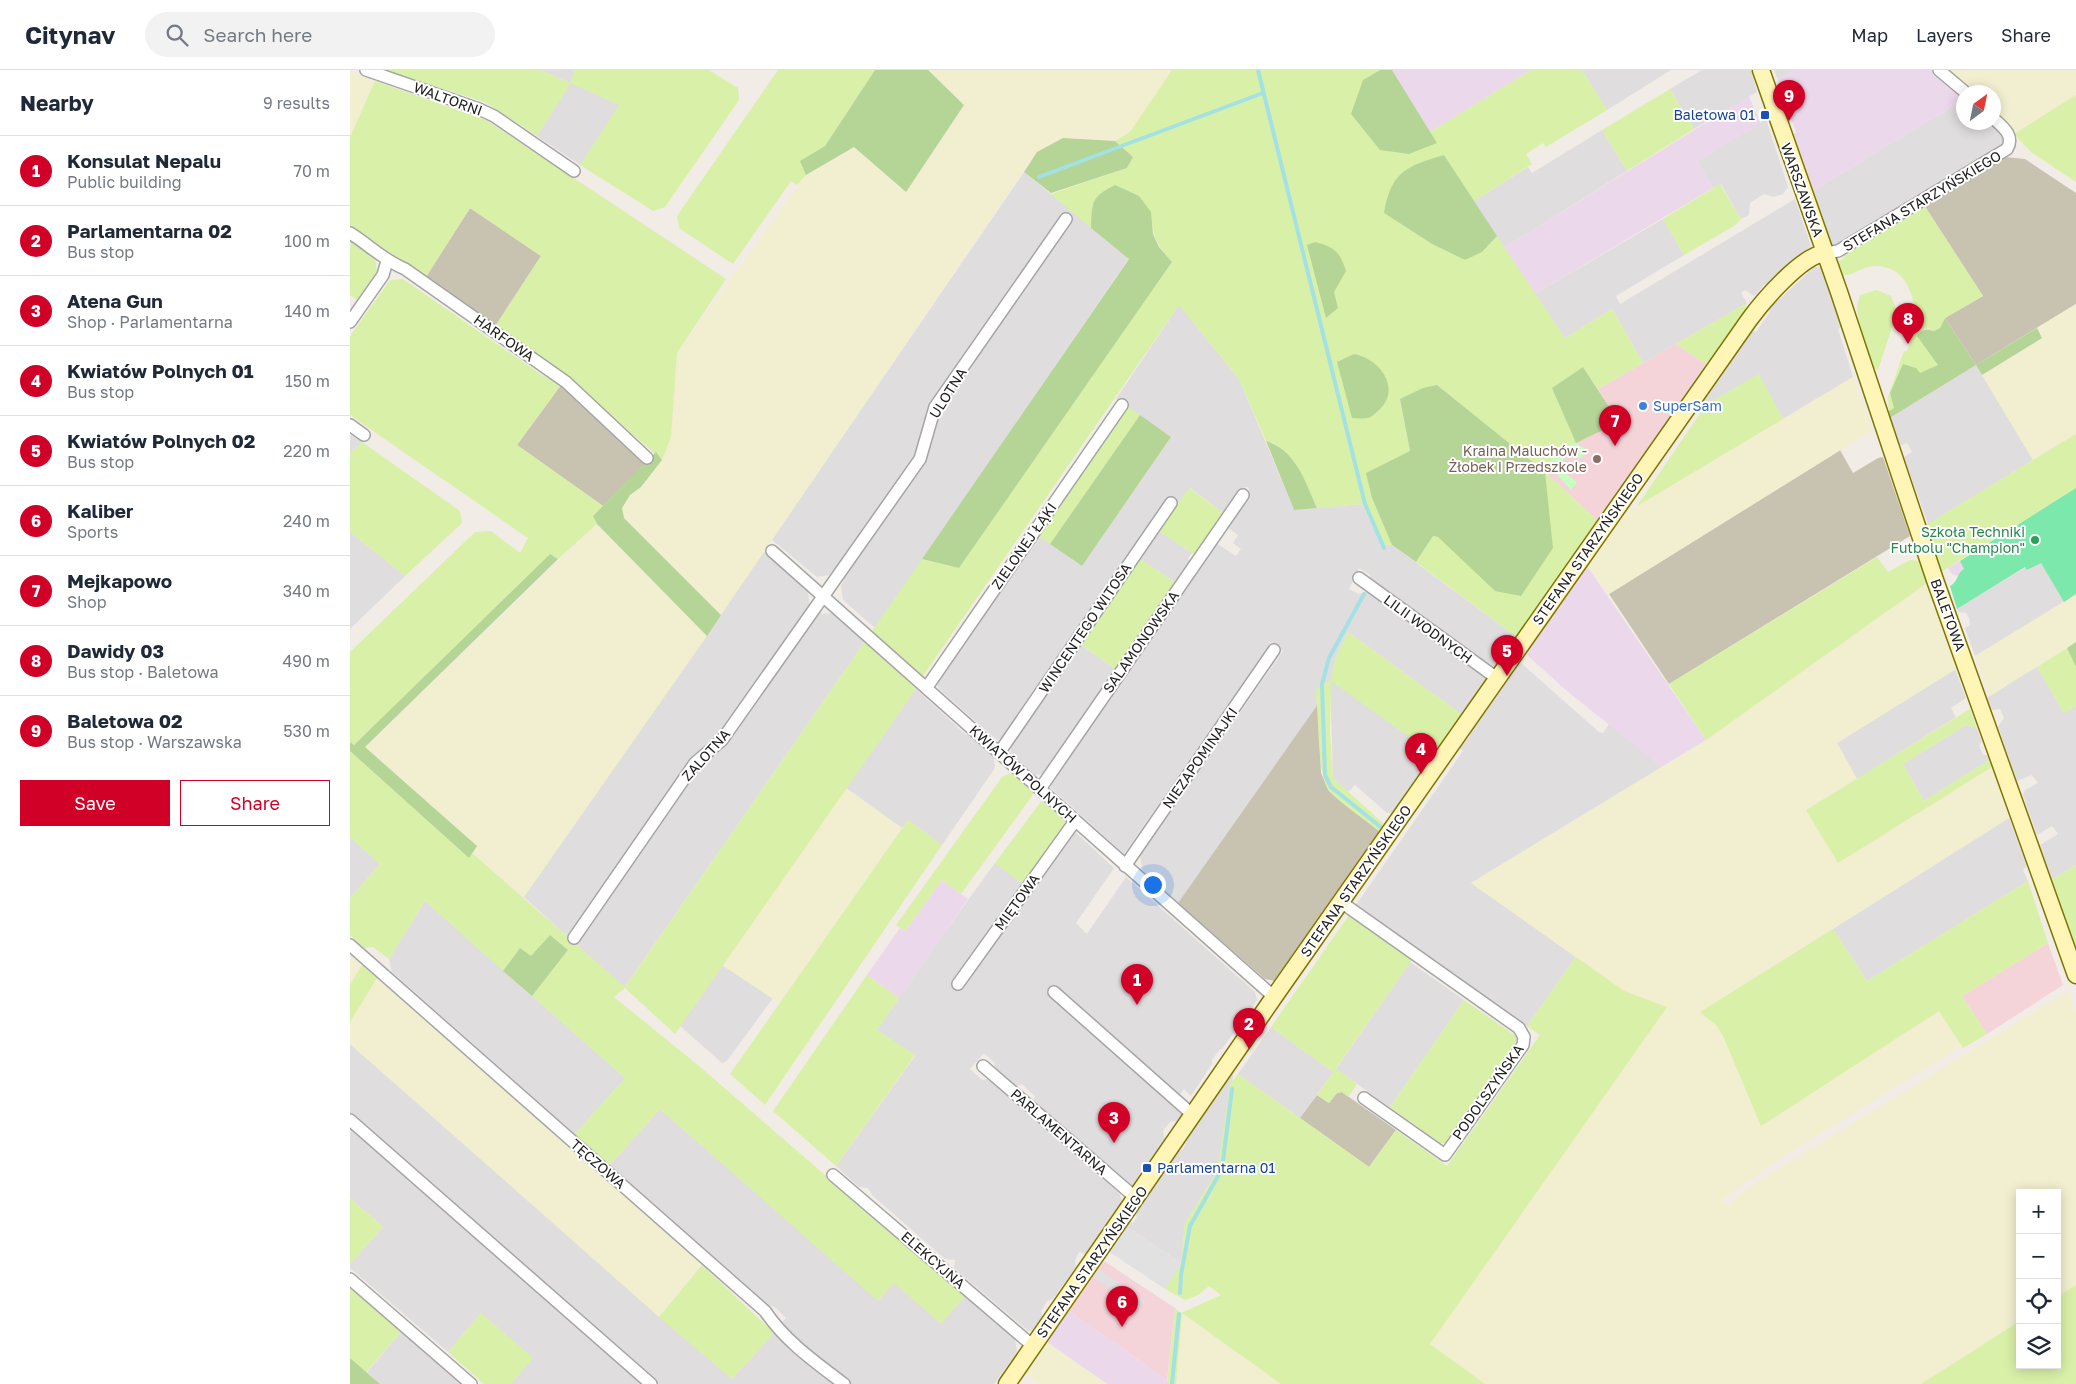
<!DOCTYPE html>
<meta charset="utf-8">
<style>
body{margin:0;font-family:"Golos Text",sans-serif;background:#f2f2f3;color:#1f2937}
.controls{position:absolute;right:15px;bottom:15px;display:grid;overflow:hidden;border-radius:0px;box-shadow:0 2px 12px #0003}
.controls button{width:45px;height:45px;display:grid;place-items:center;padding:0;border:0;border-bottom:1px solid #e0e1e3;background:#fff;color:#1f2937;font:25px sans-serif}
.compass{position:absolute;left:1606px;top:15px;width:45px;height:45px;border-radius:50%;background:#fff;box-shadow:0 2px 12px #0003;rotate:33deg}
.you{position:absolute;left:802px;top:814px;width:18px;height:18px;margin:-12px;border:4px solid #fff;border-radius:50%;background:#1a73e8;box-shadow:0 0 0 8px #1a73e833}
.badge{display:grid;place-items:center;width:32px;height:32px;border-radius:50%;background:#d10027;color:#fff;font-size:16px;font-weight:700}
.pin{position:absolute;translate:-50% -41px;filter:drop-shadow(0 1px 2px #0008)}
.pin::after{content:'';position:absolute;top:26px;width:18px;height:15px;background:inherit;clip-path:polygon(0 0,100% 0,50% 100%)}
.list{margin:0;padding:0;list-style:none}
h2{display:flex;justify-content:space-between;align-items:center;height:65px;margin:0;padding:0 20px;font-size:21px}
h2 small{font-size:16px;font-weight:400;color:#747a83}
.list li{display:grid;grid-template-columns:32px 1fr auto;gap:15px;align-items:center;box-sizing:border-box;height:70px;padding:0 20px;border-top:1px solid #e0e1e3}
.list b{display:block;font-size:19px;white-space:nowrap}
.list p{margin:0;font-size:16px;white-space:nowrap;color:#747a83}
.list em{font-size:16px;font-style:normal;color:#747a83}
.actions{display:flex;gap:10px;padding:15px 20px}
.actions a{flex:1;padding:11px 0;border:1px solid #d10027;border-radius:0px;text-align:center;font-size:18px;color:#d10027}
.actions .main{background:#d10027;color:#fff}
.icon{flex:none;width:28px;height:28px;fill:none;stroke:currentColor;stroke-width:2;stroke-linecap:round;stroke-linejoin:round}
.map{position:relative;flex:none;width:1726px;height:1314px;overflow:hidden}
header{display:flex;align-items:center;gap:30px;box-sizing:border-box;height:70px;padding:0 25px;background:#fff;border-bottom:1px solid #e0e1e3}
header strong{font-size:24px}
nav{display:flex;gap:28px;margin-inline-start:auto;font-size:18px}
.search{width:350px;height:45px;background:#f2f2f3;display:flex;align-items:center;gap:12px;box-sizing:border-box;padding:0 18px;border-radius:28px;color:#747a83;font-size:19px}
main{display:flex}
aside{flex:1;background:#fff}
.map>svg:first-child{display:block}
</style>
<header>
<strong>Citynav</strong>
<div class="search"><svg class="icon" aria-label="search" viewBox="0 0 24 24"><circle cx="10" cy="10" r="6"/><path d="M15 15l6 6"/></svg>Search here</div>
<nav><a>Map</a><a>Layers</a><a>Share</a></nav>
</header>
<main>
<aside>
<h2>Nearby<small>9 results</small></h2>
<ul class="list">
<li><span class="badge">1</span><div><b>Konsulat Nepalu</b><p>Public building</p></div><em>70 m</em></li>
<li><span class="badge">2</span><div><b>Parlamentarna 02</b><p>Bus stop</p></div><em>100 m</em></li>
<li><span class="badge">3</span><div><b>Atena Gun</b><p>Shop · Parlamentarna</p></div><em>140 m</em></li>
<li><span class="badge">4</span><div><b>Kwiatów Polnych 01</b><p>Bus stop</p></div><em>150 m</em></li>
<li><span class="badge">5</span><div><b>Kwiatów Polnych 02</b><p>Bus stop</p></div><em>220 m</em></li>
<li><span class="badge">6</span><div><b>Kaliber</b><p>Sports</p></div><em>240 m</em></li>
<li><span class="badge">7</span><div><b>Mejkapowo</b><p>Shop</p></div><em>340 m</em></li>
<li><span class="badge">8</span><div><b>Dawidy 03</b><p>Bus stop · Baletowa</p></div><em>490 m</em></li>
<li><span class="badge">9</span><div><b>Baletowa 02</b><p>Bus stop · Warszawska</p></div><em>530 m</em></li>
</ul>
<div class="actions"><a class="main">Save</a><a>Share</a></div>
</aside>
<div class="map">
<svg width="1726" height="1314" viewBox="0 0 1726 1314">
<rect width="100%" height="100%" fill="#f2ece6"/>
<path fill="#dfddde" d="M191 0H225L221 13 270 35 230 95 187 66 220 13Z
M1232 0H1321L1257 40Z
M1352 0H1401L1407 22 1344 59 1320 19Z
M1424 0H1445L1428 10Z
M1613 30 1614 52 1638 53 1655 69 1652 77 1573 125 1568 124 1558 130 1557 134 1545 142 1542 141 1533 146V150L1489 175H1482L1461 122Z
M1416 49 1438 117 1433 124 1424 127 1414 124 1400 133 1399 145 1391 149 1371 114 1363 118 1347 92Z
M1252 60 1277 101 1154 178 1124 131 1178 97 1182 103Z
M674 102 779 188 525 558 493 530 491 516 494 510 482 501 479 505 467 507 422 470Z
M1445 129 1461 176 1417 216 1415 214 1404 226 1395 220 1391 223 1397 233 1293 293 1262 239 1215 268 1185 224 1313 149 1334 185 1266 226 1270 234Z
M1464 197H1471L1492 256 1488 259 1503 307 1433 349 1408 305 1347 340 1401 262 1407 261 1419 243 1418 240Z
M829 235 889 309 944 440 1012 434 1031 474 1042 475 1167 567 1145 598 1137 599 1023 513 1019 504 1009 498 999 519 1009 524 1018 521 1139 607 1111 644 998 562 985 589 981 610 1083 684 1043 743H1037L1005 715 998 722 983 708 980 611 965 620 968 634 828 833 793 801 790 786 933 581 921 572 774 784 701 718 700 709 866 473 886 486 891 479 883 473 888 465 877 457 898 428 899 418 896 417 888 421 876 437 877 439 875 444 840 418 826 436 821 433 654 668 647 670 589 619 587 614 689 466 732 496 815 376 821 367 766 329Z
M1626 295 1683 390 1578 454 1554 387 1562 382 1557 373 1547 377 1538 349Z
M0 364 12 372 0 383Z
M809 461 842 483 838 488 840 493 826 513 790 489Z
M0 462 55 506 0 559Z
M414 482 458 520 459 533 472 544 484 543 516 570 274 918 174 827Z
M1691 492 1714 532 1625 586 1615 558 1620 555 1619 548 1616 543 1609 542 1607 539 1676 497 1678 500Z
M730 574 765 599 693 704 685 705 661 683 660 675Z
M1171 593 1249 662 1253 663 1259 654 1312 697 1121 813 1226 887 1177 956 1006 835 1113 681 1109 678 1120 666V661L1145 629 1164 597Z
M1687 597 1714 643 1726 636V795L1702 809 1690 775 1708 764 1702 756 1687 765 1673 725 1675 720 1688 713 1682 705 1667 711 1648 657 1654 648 1650 639 1642 640 1636 628Z
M1605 599 1616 628 1601 638 1606 647 1507 709 1487 673Z
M566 619 616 665 619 662 643 683 645 698 592 775 558 750 552 758 496 718Z
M1616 655 1627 659 1632 672 1629 675 1633 685H1637L1639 690 1574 731 1553 694Z
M1659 748 1677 796 1673 800 1678 811 1517 911 1483 859Z
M723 760 764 798 726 853 737 864 776 807 905 922 907 930 872 979H870L862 990V994L841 1026 834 1019 829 1026 833 1043 827 1051 820 1052 813 1061 815 1071 782 1118 683 1032 685 1026 678 1020 672 1014 665 1017 644 999 645 993 634 983 620 999 632 1010 638 1009 769 1123 772 1131 736 1184 729 1182 725 1190 726 1197 703 1229 697 1231 691 1241 692 1247 682 1261H678L604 1198 605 1190 595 1189 523 1126 518 1118 509 1117 486 1096 565 986 527 960 587 873 645 793 673 814 602 915 610 921Z
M0 767 30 794 0 828Z
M75 831 275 1008 225 1064 42 902 39 889Z
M1060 892 1114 930 1040 1037 986 999Z
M372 895 423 928 377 991 372 993 330 956Z
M921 957 983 1002 950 1048 888 1004Z
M0 974 382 1309 424 1263 485 1314H161L182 1288 131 1243 98 1282 0 1198V1194L33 1157 0 1128Z
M884 1000 867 1102 835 1153 831 1193 776 1156 779 1151 783 1153 787 1147 784 1144 826 1083 833 1079 841 1062Z
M310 1039 529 1230 544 1212 591 1253 615 1226 665 1269 667 1282 644 1314H501L465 1285 430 1255 436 1248 426 1238 419 1235 260 1095Z
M51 1262 111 1314H30L17 1302Z"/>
<path fill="#f4d4d9" d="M1326 274 1356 294 1249 452 1195 402 1212 377 1269 352 1248 319Z
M1698 873 1713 915 1637 964 1612 926Z
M754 1191 825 1238 817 1310 719 1241Z"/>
<path fill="#ecd8eb" d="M1042 0H1181L1080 62Z
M1445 0H1581L1613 30 1461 122 1442 65 1446 62 1428 10Z
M1399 26 1410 53 1347 92 1363 118 1185 224 1154 178Z
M1610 491 1614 499 1608 506 1602 504 1598 498Z
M1237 496 1356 670 1312 697 1217 621 1178 586 1176 581Z
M592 810 618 829 549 928 517 905 550 858 555 861Z
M719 1241 817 1310V1314H757L697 1272Z"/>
<path fill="#c8c3b1" d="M1655 87 1675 89 1726 123V234L1626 295 1595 248 1633 226 1574 135Z
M120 138 191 186 146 255 76 207Z
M211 315 295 394 253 436 167 375Z
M1490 380 1503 403 1528 388 1533 387 1560 466 1319 614 1259 524Z
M968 634 971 703 979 721 1029 761 924 911 915 909 828 833Z
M992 1022 1046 1060 1019 1097 950 1048 967 1025 979 1033 987 1023Z"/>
<path fill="#f2eed0" d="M578 0H822L780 62 765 71 722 68 680 91 371 545 274 448 272 439 280 425 291 417 312 390 321 367 327 283 456 105 504 77 556 122 614 35Z
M1595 0H1726V25L1664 64 1644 45V22H1619Z
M0 2 25 11 0 67Z
M1726 234V364L1683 390 1632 305 1692 268 1687 258Z
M1503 307 1523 360 1259 524 1237 496 1278 441Z
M247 454 357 566 174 827 122 783 127 776 15 677Z
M1577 513 1608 598 1487 673 1507 709 1456 740 1489 792 1642 697 1659 748 1350 942 1367 956 1373 966 1411 1055 1589 941 1611 976 1426 1091 1371 1130 1378 1135 1399 1117 1718 921 1726 946V1215L1707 1227V1123H1670V1251L1571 1314H1135L1079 1274 1317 937 1274 921 1121 813 1356 670Z
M1726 524V572L1640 626 1625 586Z
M496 718 552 758 429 933 372 895Z
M0 884 12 895 0 915Z
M27 908 352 1195 309 1247 0 974V952Z
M831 1243 931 1314H826Z
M697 1272 757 1314H690L675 1304Z"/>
<path fill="#d9f0a8" d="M32 0H191L220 13 225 0H359L388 18 389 30 315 137 303 141 230 95 269 35 221 13 187 66 135 32Z
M428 0H525L475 76 451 91 456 105 447 115 441 111 383 194 329 158 327 146Z
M822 0H1030L1013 10 1086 73 1080 62 1181 0H1232L1257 40 1196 77 1193 73 1176 84 1182 94 1124 131 1094 85 1034 143 1082 174 1115 190 1132 182 1147 166 1215 268 1262 239 1293 293 1248 319 1233 297 1203 318 1226 373 1212 377 1195 402 1249 452 1167 567 1066 492 1083 466 1089 467 1145 521 1195 402 1087 315 1050 330 1060 381 1022 428 1042 475 1031 474 1012 434 967 438C955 411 946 380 916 371L889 309 829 235 573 606 522 561 572 489 609 498 822 192C806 174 803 166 801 142L742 136 741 158 701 124 777 98 783 87 765 71 780 62Z
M25 11 136 50 376 209 327 283 321 367 312 390 214 304 146 255 191 186 120 138 76 207 0 155V67Z
M1320 19 1344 59 1277 101 1252 60Z
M1726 25V112L1681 82 1664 64Z
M1370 114 1391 149 1384 156 1334 185 1313 149Z
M1574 135 1633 226 1595 248 1590 258 1584 261 1578 258 1572 260 1568 266 1589 295 1570 303 1544 339 1539 341 1538 327 1554 281H1557L1561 269 1558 268 1561 258 1570 260 1572 256 1564 254C1568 226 1553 190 1518 197 1508 199 1503 206 1493 205L1488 192 1494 188 1493 185Z
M0 171 25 188 27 201 7 230 0 225Z
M53 209 192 305 211 315 167 375 253 436 243 446 247 454 208 489 200 484 4 675 0 672V582L125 462 141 461 170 483 178 468 0 345V266L40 210Z
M1527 220 1541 226 1546 239 1545 248 1528 300 1524 298 1509 252 1507 236 1510 225Z
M1397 233 1395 240 1356 294 1326 274Z
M1409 304 1433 349 1287 436 1351 342 1347 340Z
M778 337 790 345 700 474 689 466Z
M1726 364V418L1591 502 1576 455Z
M12 372 110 441 112 453 55 506 0 462V383Z
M839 418 875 444 845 485 809 461Z
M1527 487 1538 502 1560 490 1569 491 1577 513 1356 670 1319 614Z
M790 489 826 513 765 599 730 574Z
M998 562 1111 644 1083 684 981 611 980 661 983 708 1034 754 1029 761C1013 748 994 736 980 722 966 707 970 644 965 620L981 610 985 589Z
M516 570 566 619 325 964 275 918 264 927 349 996 615 1226 591 1254 544 1213 528 1231 310 1039 260 1095 225 1064 275 1008 182 926 218 880 200 865 181 887 170 878 153 901 75 831 39 889 23 877 14 878 0 865V828L30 794 0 767V681L119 788 122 783 275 917Z
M1717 578 1726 597V636L1714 643 1687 597Z
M1620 639 1627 659 1616 655 1553 694 1574 731 1639 690 1642 697 1488 793 1456 740Z
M663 702 681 717 684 723 611 824 592 810 555 861 546 855 652 707Z
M693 729 720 752 673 814 645 793Z
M558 750 592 775 415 1035 380 1004Z
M1726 795V878L1702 809Z
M1678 811 1698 873 1612 926 1637 964 1613 978 1589 941 1411 1056 1373 966 1367 956 1350 942 1483 859 1517 911Z
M999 845 1062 890 986 998 1007 1014 998 1027 992 1022 987 1023 979 1033 967 1025 983 1002 921 957Z
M1226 887 1274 921 1317 937 1080 1274 1135 1314H931L832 1243 826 1314H817L825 1238 831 1243 871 1225 859 1216 848 1225 835 1230 815 1219 831 1193 835 1153 867 1102 880 1014 888 1004 1019 1097 1046 1060 1097 1096 1190 965 1177 956Z
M12 895 27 908 0 952V915Z
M517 905 549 928 527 960 565 985 486 1096 423 1041Z
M1114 930 1166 966 1167 970 1096 1073H1090L1040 1037Z
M0 1128 33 1157 0 1194Z
M352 1195 424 1263 382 1309 309 1247Z
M1726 1215V1314H1571L1670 1251V1295H1707V1227Z
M0 1218 51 1262 16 1302 0 1288Z
M131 1243 183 1288 161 1314H134L98 1282Z"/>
<path fill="#b5d597" d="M525 0H578L614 35 556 122 504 77 456 105 450 91 475 76Z
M1030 0H1042L1087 73 1059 84 1030 80 1001 44 1013 10Z
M713 68 765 71 783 87 777 98 701 123 674 102 687 82Z
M1094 85 1147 166 1132 182 1115 190 1082 174 1034 143C1041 102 1056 96 1094 85Z
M765 115 789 126 801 142 803 164 809 177 822 192 609 498 572 489 779 189 741 158C742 132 741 127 765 115Z
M965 172C985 177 990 182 996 201L984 222 988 238 976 248 957 175Z
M1595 248 1626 295 1687 258 1692 268 1632 305 1626 295 1538 349 1539 341 1544 338 1540 323 1553 294 1566 298 1570 303 1588 295 1567 266C1573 259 1576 258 1584 261L1590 258Z
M1004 284C1028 288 1052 317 1030 339 1027 342 1022 347 1018 348 1013 349 1007 348 1002 348L987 292Z
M1233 297 1269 352 1226 373 1202 318Z
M1087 315 1195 402 1203 478 1171 526 1145 521 1088 467 1083 466 1066 492 1042 475 1022 428 1016 403 1060 381 1050 329 1073 318Z
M790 345 821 367 732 496 700 474Z
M916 371C946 380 955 411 967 438L944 440Z
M306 382 312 390 291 417 280 425 272 438 274 448 371 545 357 566 247 454 243 446Z
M200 484 208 489 15 677 127 776 119 788 0 681V672L4 675Z
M1726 572V597L1717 578Z
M200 865 218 880 182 926 153 901 170 878 181 886Z
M0 1288 30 1314H0Z"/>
<path fill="#c7ffc1" d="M1226 373 1237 380 1230 389 1219 381 1208 398 1227 412 1221 420 1199 395 1212 377Z"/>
<path fill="#7de8ab" d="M1726 418V524L1714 532 1691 493 1677 500 1675 497 1607 539 1600 516C1608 512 1607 503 1614 499L1610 491Z"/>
<path fill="#e1e1e1" d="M776 1156 831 1193 815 1219 758 1181Z
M749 1199 794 1231 789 1238 744 1207Z"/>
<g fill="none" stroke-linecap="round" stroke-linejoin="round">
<path stroke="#a3e1e3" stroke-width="4" d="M908 0 1015 434 1034 478
M689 107 913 23
M1014 524 979 588 972 614 975 705 981 717 1032 758
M830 1223 831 1205 840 1156 872 1099 882 1019
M822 1314 829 1244"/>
<g stroke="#a5a5a5" stroke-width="14">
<path id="street" d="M16 0 129 39 144 46 224 101
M1589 0 1615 22
M0 163C19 175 35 191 55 199L216 312 297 388
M1475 183 1488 181 1657 79C1665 66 1653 57 1644 49
M0 252 33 205 37 191
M0 355 14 365
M422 481 924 927
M1009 508 1148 609
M577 617 772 335
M649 683 821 433
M690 719 893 425
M775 796 924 580
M991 832 1169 958 1174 967 1173 975 1095 1085 1014 1028
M224 868 345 693 372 670 570 389 585 337 716 149
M0 875 415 1241C435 1271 465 1292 494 1314
M608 914 725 751
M704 922 844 1046
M633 996 786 1128
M0 1050 301 1314
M483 1105 683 1276
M0 1209 121 1314"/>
</g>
<g stroke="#7f7600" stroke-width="19">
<path id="secondary" d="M1411 0 1489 222 1585 510 1726 905
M657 1314 924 927 1399 250C1412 232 1452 185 1475 183"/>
</g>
<use href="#street" stroke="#fff" stroke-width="11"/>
<use href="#secondary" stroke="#fff5b7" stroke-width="16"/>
</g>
<g fill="#1a4fb4" stroke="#fff" stroke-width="2">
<rect x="1410" y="40" width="10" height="10" rx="2.5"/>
<rect x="792" y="1093" width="10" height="10" rx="2.5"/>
</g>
<circle fill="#3f7fe0" stroke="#fff" stroke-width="2" cx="1293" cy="336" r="5"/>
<circle fill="#8d6e63" stroke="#fff" stroke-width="2" cx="1247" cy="389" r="5"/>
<circle fill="#2e9e5b" stroke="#fff" stroke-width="2" cx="1685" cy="470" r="5"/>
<g text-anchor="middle" stroke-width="4" stroke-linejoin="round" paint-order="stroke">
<g font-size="14" fill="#212121" stroke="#fff">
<text transform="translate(98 29) rotate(20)" y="5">WALTORNI</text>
<text transform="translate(1452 120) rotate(70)" y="5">WARSZAWSKA</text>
<text transform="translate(1572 131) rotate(-31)" y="5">STEFANA STARZYŃSKIEGO</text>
<text transform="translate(154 268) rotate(35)" y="5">HARFOWA</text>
<text transform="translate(598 323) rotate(-58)" y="5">ULOTNA</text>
<text transform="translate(674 476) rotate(-55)" y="5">ZIELONEJ ŁĄKI</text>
<text transform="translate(1238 479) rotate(-55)" y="5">STEFANA STARZYŃSKIEGO</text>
<text transform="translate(1598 545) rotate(70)" y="5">BALETOWA</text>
<text transform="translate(735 558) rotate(-56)" y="5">WINCENTEGO WITOSA</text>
<text transform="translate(1078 559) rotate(36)" y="5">LILII WODNYCH</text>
<text transform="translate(791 572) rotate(-55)" y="5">SALAMONOWSKA</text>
<text transform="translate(356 685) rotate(-48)" y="5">ZALOTNA</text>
<text transform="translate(850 688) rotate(-55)" y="5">NIEZAPOMINAJKI</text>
<text transform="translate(673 704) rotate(42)" y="5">KWIATÓW POLNYCH</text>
<text transform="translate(1006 811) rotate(-55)" y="5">STEFANA STARZYŃSKIEGO</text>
<text transform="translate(667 832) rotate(-54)" y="5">MIĘTOWA</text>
<text transform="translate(1138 1022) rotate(-55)" y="5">PODOLSZYŃSKA</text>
<text transform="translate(709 1062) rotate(41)" y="5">PARLAMENTARNA</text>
<text transform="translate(248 1094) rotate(41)" y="5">TĘCZOWA</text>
<text transform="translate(583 1190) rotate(41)" y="5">ELEKCYJNA</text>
<text transform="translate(742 1192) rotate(-55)" y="5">STEFANA STARZYŃSKIEGO</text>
</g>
<g font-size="14" fill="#164399" stroke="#fff" text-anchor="end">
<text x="1405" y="50">Baletowa 01</text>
<text x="807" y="1103" text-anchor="start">Parlamentarna 01</text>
</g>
<g font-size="14" fill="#366cbe" stroke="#fff" text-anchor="start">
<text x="1303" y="341">SuperSam</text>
</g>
<g font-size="14" fill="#785e54" stroke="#fff" text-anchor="end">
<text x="1237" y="386">Kraina Maluchów -<tspan x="1237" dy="16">Żłobek i Przedszkole</tspan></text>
</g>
<g font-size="14" fill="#27864d" stroke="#fff" text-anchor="end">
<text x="1675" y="467">Szkoła Techniki<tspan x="1675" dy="16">Futbolu "Champion"</tspan></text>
</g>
</g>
</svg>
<div class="controls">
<button>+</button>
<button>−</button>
<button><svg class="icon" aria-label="locate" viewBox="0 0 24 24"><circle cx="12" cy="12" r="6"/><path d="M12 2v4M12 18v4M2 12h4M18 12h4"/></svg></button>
<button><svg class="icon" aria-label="layers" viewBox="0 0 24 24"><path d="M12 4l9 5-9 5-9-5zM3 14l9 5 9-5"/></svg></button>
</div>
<svg class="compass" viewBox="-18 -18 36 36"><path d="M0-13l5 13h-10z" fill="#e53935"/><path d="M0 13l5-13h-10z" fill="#747a83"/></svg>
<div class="you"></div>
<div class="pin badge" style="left:787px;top:935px">1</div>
<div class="pin badge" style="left:899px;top:979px">2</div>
<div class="pin badge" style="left:764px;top:1073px">3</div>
<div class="pin badge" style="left:1071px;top:704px">4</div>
<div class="pin badge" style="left:1157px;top:606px">5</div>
<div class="pin badge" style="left:772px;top:1257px">6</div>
<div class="pin badge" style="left:1265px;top:376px">7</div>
<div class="pin badge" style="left:1558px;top:274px">8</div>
<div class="pin badge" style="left:1439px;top:51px">9</div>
</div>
</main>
